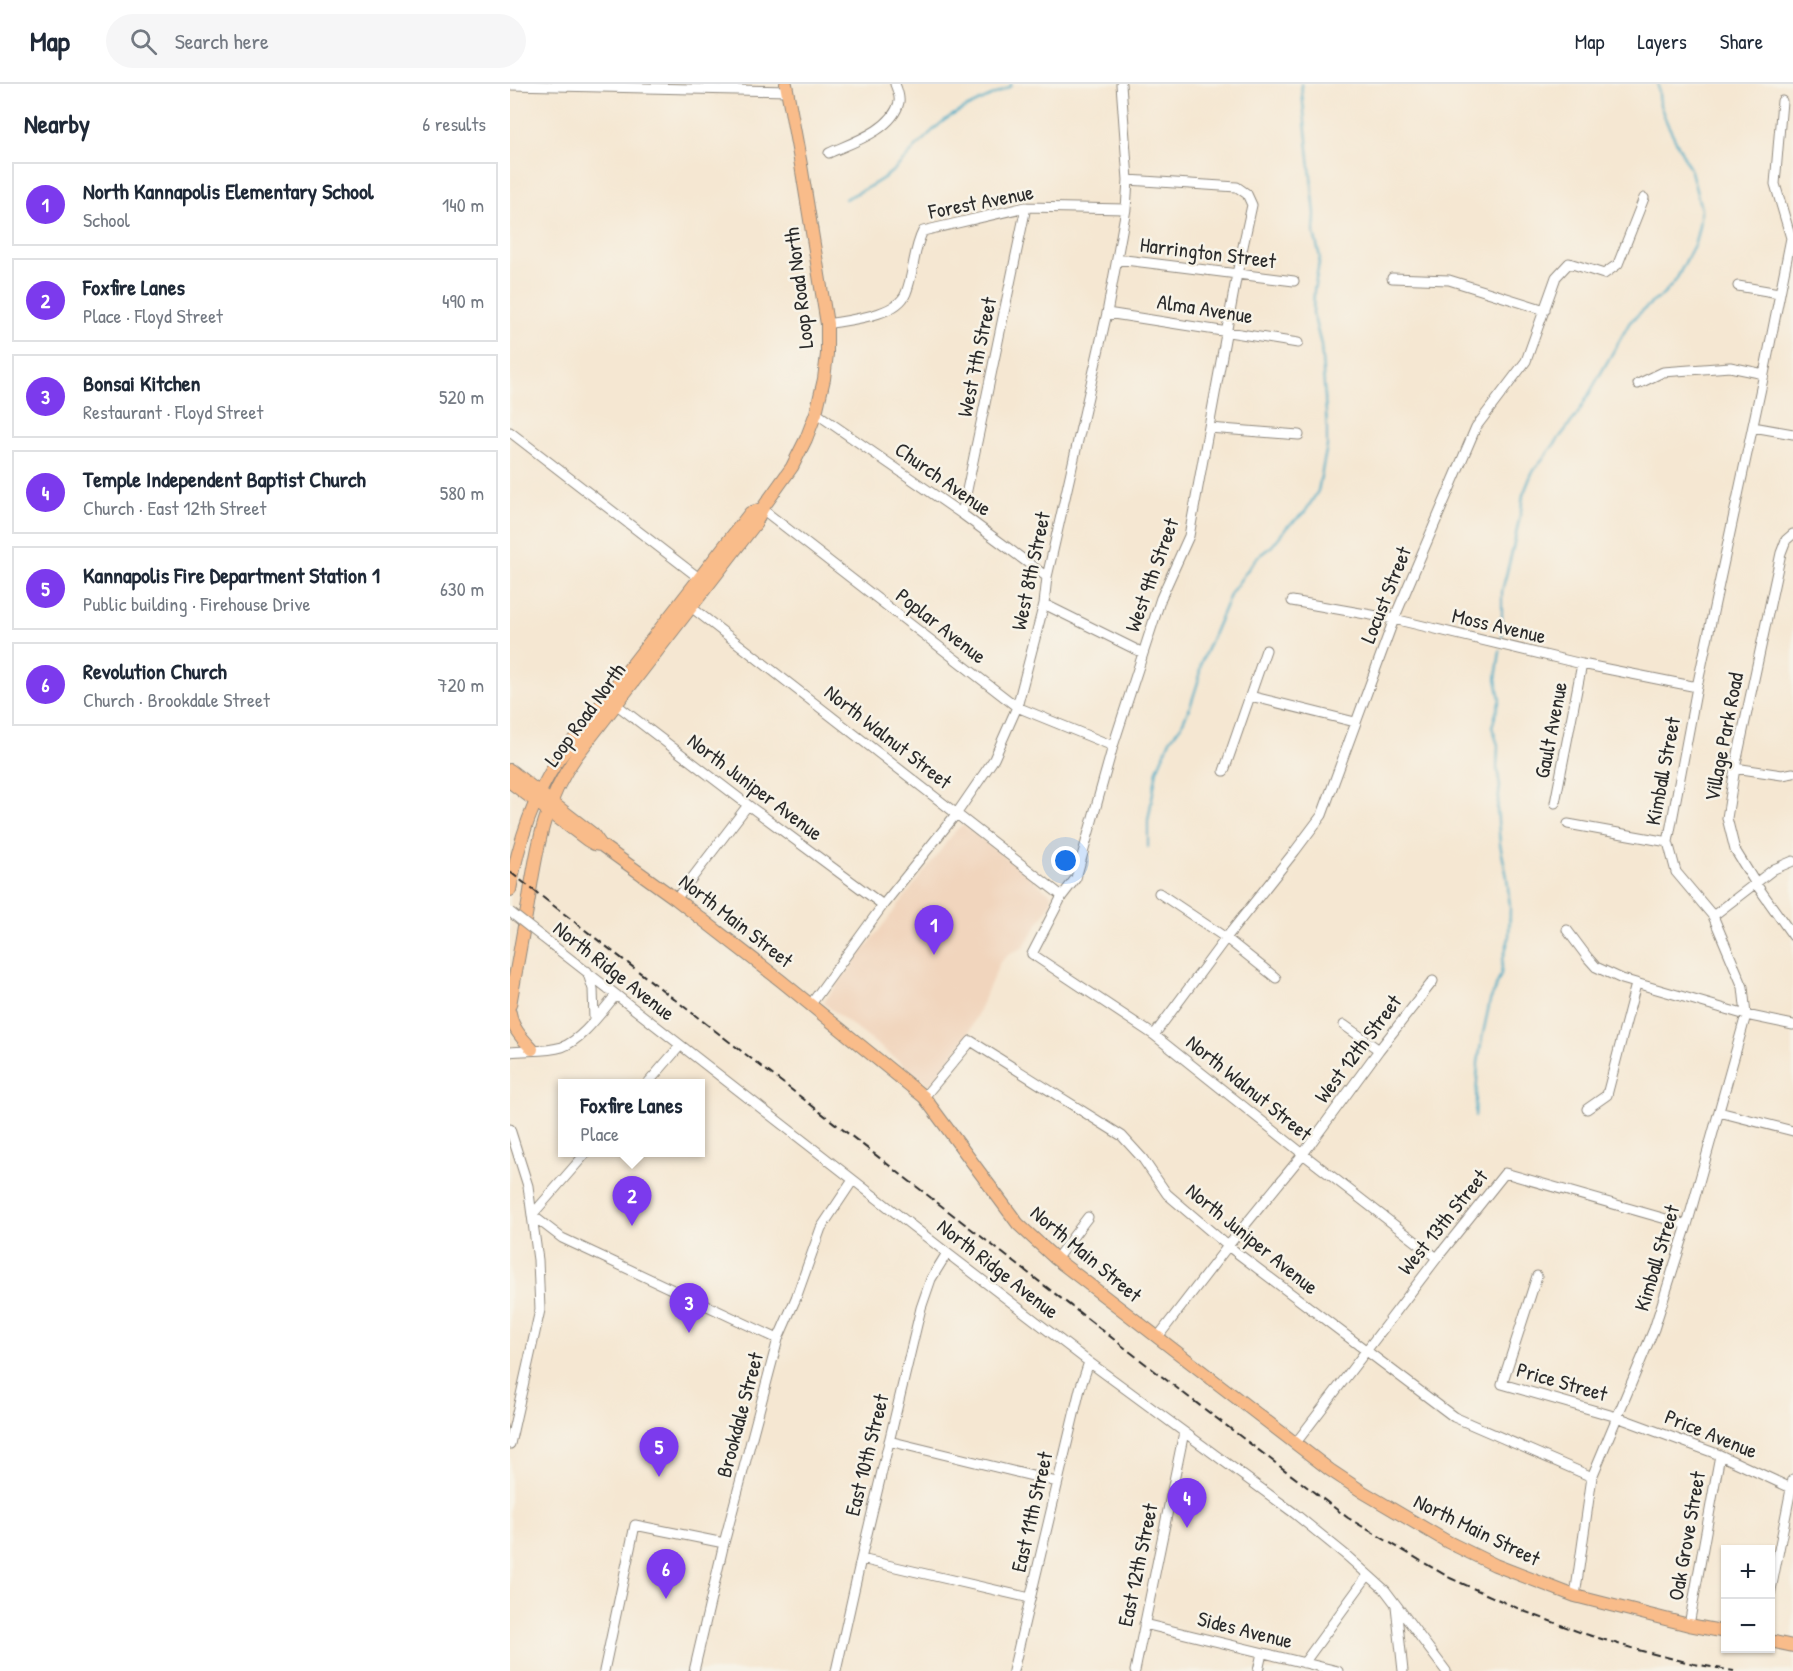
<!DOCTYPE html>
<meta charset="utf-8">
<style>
body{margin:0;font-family:"Patrick Hand",sans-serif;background:#f6f6f7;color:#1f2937}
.controls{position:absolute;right:18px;bottom:18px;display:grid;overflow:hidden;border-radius:0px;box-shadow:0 2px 4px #0004}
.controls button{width:54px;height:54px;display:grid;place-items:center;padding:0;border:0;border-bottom:2px solid #e0e1e3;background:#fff;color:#1f2937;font:30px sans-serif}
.you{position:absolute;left:556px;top:777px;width:21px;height:21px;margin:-15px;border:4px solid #fff;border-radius:50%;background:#1a73e8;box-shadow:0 0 0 9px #1a73e833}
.badge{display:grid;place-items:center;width:39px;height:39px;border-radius:50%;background:#7c3aed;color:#fff;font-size:20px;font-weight:700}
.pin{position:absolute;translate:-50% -50px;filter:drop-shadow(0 2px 3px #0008)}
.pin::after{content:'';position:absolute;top:32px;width:21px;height:18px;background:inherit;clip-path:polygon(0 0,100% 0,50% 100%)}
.popup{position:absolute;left:48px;top:995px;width:147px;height:78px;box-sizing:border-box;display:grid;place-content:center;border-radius:0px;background:#fff;filter:drop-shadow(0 2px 4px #0005);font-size:20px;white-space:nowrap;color:#747a83}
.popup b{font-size:22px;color:#1f2937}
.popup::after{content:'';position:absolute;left:50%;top:100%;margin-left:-12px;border:12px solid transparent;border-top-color:#fff}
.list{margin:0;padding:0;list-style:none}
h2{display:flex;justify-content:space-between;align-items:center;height:78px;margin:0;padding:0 24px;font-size:26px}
h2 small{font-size:20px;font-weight:400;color:#747a83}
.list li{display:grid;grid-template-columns:39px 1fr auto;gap:18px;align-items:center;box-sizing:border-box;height:84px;margin:0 12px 12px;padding:0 12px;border:2px solid #e0e1e3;border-radius:0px}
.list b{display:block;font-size:22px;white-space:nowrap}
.list p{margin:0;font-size:20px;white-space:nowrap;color:#747a83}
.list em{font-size:20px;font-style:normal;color:#747a83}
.icon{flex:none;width:33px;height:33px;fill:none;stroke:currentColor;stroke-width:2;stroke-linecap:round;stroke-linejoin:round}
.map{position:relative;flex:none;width:1283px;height:1587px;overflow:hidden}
header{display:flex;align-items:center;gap:36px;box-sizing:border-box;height:84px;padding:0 30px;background:#fff;border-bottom:2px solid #e0e1e3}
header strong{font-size:28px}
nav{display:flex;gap:33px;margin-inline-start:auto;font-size:21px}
.search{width:420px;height:54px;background:#f6f6f7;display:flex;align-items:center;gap:15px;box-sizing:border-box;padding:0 21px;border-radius:33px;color:#747a83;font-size:22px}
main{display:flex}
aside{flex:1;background:#fff}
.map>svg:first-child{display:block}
</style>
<header>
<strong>Map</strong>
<div class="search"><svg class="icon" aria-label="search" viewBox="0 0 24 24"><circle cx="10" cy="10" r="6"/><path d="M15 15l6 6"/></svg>Search here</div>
<nav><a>Map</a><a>Layers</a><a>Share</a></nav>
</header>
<main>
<aside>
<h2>Nearby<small>6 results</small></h2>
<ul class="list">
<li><span class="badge">1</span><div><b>North Kannapolis Elementary School</b><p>School</p></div><em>140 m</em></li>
<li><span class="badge">2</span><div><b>Foxfire Lanes</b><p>Place · Floyd Street</p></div><em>490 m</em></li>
<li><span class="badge">3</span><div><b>Bonsai Kitchen</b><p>Restaurant · Floyd Street</p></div><em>520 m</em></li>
<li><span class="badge">4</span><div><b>Temple Independent Baptist Church</b><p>Church · East 12th Street</p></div><em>580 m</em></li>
<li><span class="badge">5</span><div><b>Kannapolis Fire Department Station 1</b><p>Public building · Firehouse Drive</p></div><em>630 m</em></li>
<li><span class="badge">6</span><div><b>Revolution Church</b><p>Church · Brookdale Street</p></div><em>720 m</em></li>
</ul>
</aside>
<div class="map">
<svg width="1283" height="1587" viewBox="0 0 1283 1587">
<rect width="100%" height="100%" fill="#f7f3e8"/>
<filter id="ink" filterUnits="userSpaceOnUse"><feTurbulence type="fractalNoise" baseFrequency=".0167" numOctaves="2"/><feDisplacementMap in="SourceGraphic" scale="12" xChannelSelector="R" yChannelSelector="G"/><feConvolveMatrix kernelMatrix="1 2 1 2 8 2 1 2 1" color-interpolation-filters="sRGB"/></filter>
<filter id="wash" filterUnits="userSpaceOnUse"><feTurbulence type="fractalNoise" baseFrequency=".008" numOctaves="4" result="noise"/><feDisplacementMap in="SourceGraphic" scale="24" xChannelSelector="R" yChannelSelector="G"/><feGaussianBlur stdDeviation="1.35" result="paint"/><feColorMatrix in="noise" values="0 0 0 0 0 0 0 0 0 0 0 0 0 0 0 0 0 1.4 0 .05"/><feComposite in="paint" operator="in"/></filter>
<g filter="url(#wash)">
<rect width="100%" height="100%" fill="#f5e7d2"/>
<path fill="#f1d5bd" d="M453 741 500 777 542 811V814L541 819 513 864 500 869 490 878 458 951 420 1001 313 919 447 745Z"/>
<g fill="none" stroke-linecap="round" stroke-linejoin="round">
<path stroke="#43a7c3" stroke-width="2" d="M335 115C353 106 375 96 389 81 404 66 418 49 435 36 455 22 480 14 501 2V0
M992 554V507L1003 464 1011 427 1013 411 1022 389 1067 331 1120 238 1140 220 1153 211 1166 196 1185 159 1189 142 1191 125 1181 87 1157 39 1150 21 1148 0
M638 763V737L647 686 660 656 672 640 681 620 688 598 691 579 721 509 746 474 762 462 777 443 795 428 808 407 817 362V342L811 261 803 229 804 207 810 173 804 149 805 130 791 0
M965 1033 968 979 972 954 980 917 991 890 993 875 999 854 1000 823 997 793 990 760 987 725 990 702 987 684 988 661 982 643 990 615 986 595 990 567"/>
</g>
</g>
<g filter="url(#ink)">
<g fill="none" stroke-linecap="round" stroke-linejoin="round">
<g stroke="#90897e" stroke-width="11">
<path id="minor" d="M0 1 278 7
M319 69C341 59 383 46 389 18 390 13 387 5 385 0
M618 96 727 103 737 110 742 121 727 190 679 452 651 514 603 662 566 794 552 812 522 870 644 951 793 1070 927 1174
M607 175 784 197
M882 194 939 196 1035 226
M1228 202 1269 209
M597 229 788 259
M317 240C338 236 387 232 396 209 404 189 403 166 413 147L516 123 616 125
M1128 300 1153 288 1220 283 1254 290
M306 329 452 430 537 493
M1243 343 1283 350
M699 344 789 351
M0 348 189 494
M252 425 507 623 603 662
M452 430 516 123
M1283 450 1276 456 1271 469 1225 684 1217 734 1225 766 1246 800 1283 852
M782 517 884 535 1072 580 1187 603
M534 520 633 569
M181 523 552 812
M740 612 845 638
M103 618 238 721 373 821
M1225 684 1272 691 1283 689
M714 687 756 566
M1045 719 1072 580
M1058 740 1158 758
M649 809 716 854 766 894
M166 815 238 721
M1203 832 1264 785 1283 777
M1057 846 1078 874 1086 883 1112 895 1236 931 1283 941
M32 853 437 1169 579 1278 784 1429 837 1472 875 1506 936 1587
M77 887 83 905 84 935
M301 920 373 821 447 729 484 675 507 623 534 520 537 493 597 229 616 125 618 96 611 0
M834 941 869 966
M644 951 716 854 785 767 812 731 884 535 966 343 1016 277 1046 193 1059 179 1094 190 1108 180 1134 114
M0 968C17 966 36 968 52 963 72 956 92 927 106 911
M137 1000 170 962
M414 1013 461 957 612 1052 633 1075 657 1110 718 1162 944 1333 1082 1393
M1077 1025 1097 1011 1126 900
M1209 1028 1283 1047
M0 1045 18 1102 28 1176 30 1226 0 1360
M77 1068 22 1131 52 1154 268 1255
M546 1175 578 1133
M1027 1192 992 1300 1107 1333 1210 1371 1281 1404
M647 1254 718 1162 793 1070 869 966 923 897
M379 1357 547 1398
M785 1360 927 1174 995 1089 1177 1141
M351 1475 520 1514
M1260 1511 1283 1395
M1065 1512 1082 1393 1144 1245 1177 1141 1236 931 1233 903 1203 832 1166 788 1158 758 1187 603 1254 290 1281 154 1265 100 1272 17
M886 1522 893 1587
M634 1540 828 1587
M1179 1541 1210 1371
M794 1579 858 1491
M94 1587 125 1441 214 1459
M184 1587 214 1459 268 1255 286 1214 311 1144 343 1096
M326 1587 351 1475 411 1224 421 1195 437 1169
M503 1587 570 1305 579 1278
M625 1587 674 1348
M748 1587 752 1569"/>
</g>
<g stroke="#90897e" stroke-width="14">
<path id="major" d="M0 686 83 750 91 761 166 815 270 896 414 1013 508 1140 546 1175 820 1386 853 1408 938 1458 985 1481 1065 1512 1179 1541 1216 1548
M0 698 77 756 84 760 91 761
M0 806C8 759 22 716 48 676L240 429 252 425
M0 921C6 887 12 854 18 820 27 765 33 718 67 671L246 439 252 425 282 383 296 355 306 329 314 295 317 270V240L291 81 276 0
M0 929C2 944 12 954 22 965
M1260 1557 1283 1562"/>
</g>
<use href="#minor" stroke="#fff" stroke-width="9"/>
<use href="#major" stroke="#f9bc8a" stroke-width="12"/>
<path stroke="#2b2b2b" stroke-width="2" stroke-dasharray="9 4.5" stroke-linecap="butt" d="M0 788 672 1308 838 1434 940 1494 1016 1528 1072 1549 1128 1566 1184 1580 1224 1587"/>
<g stroke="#90897e" stroke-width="11" stroke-linecap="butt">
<path id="minor-bridge" d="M0 828 32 853"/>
</g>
<use href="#minor-bridge" stroke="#fff" stroke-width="9"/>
</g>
</g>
<g text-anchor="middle" stroke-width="5" stroke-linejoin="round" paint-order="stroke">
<g font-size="21" fill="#2b2b2b" stroke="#f7f3e8">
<text transform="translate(471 118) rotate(-11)" y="7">Forest Avenue</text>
<text transform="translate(698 169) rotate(7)" y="7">Harrington Street</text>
<text transform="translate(289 204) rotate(-97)" y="7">Loop Road North</text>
<text transform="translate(695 225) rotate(9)" y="7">Alma Avenue</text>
<text transform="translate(467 273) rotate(-78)" y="7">West 7th Street</text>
<text transform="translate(433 395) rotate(35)" y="7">Church Avenue</text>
<text transform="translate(521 487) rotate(-78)" y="7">West 8th Street</text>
<text transform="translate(642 491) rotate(-70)" y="7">West 9th Street</text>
<text transform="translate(876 511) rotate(-68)" y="7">Locust Street</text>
<text transform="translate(431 542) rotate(38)" y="7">Poplar Avenue</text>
<text transform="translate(989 542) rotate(13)" y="7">Moss Avenue</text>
<text transform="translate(75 631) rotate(-54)" y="7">Loop Road North</text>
<text transform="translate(1041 646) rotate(-79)" y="7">Gault Avenue</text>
<text transform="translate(378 653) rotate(38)" y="7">North Walnut Street</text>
<text transform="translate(1214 653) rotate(-79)" y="7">Village Park Road</text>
<text transform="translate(1153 687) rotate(-79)" y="7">Kimball Street</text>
<text transform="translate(245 703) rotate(37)" y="7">North Juniper Avenue</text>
<text transform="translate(226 837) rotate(38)" y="7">North Main Street</text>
<text transform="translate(104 887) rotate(38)" y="7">North Ridge Avenue</text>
<text transform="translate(848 965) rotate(-53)" y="7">West 12th Street</text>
<text transform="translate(739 1004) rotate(39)" y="7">North Walnut Street</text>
<text transform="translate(933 1138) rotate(-51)" y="7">West 13th Street</text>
<text transform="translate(742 1155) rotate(39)" y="7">North Juniper Avenue</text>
<text transform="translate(576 1170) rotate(40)" y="7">North Main Street</text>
<text transform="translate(1147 1174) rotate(-73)" y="7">Kimball Street</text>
<text transform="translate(488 1185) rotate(38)" y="7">North Ridge Avenue</text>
<text transform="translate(1052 1298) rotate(16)" y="7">Price Street</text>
<text transform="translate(230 1331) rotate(-75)" y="7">Brookdale Street</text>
<text transform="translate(1201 1350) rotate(22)" y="7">Price Avenue</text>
<text transform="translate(357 1371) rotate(-76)" y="7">East 10th Street</text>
<text transform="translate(522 1428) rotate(-77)" y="7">East 11th Street</text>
<text transform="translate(967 1446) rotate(26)" y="7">North Main Street</text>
<text transform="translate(1177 1452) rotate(-80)" y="7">Oak Grove Street</text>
<text transform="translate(628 1481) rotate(-78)" y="7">East 12th Street</text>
<text transform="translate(735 1546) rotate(14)" y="7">Sides Avenue</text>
</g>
</g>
</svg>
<div class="controls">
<button>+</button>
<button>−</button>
</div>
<div class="you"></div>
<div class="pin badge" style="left:424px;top:871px">1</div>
<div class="pin badge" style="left:122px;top:1142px">2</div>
<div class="popup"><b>Foxfire Lanes</b>Place</div>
<div class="pin badge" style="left:179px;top:1249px">3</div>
<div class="pin badge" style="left:677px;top:1444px">4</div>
<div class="pin badge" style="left:149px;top:1393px">5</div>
<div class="pin badge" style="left:156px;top:1515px">6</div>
</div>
</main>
